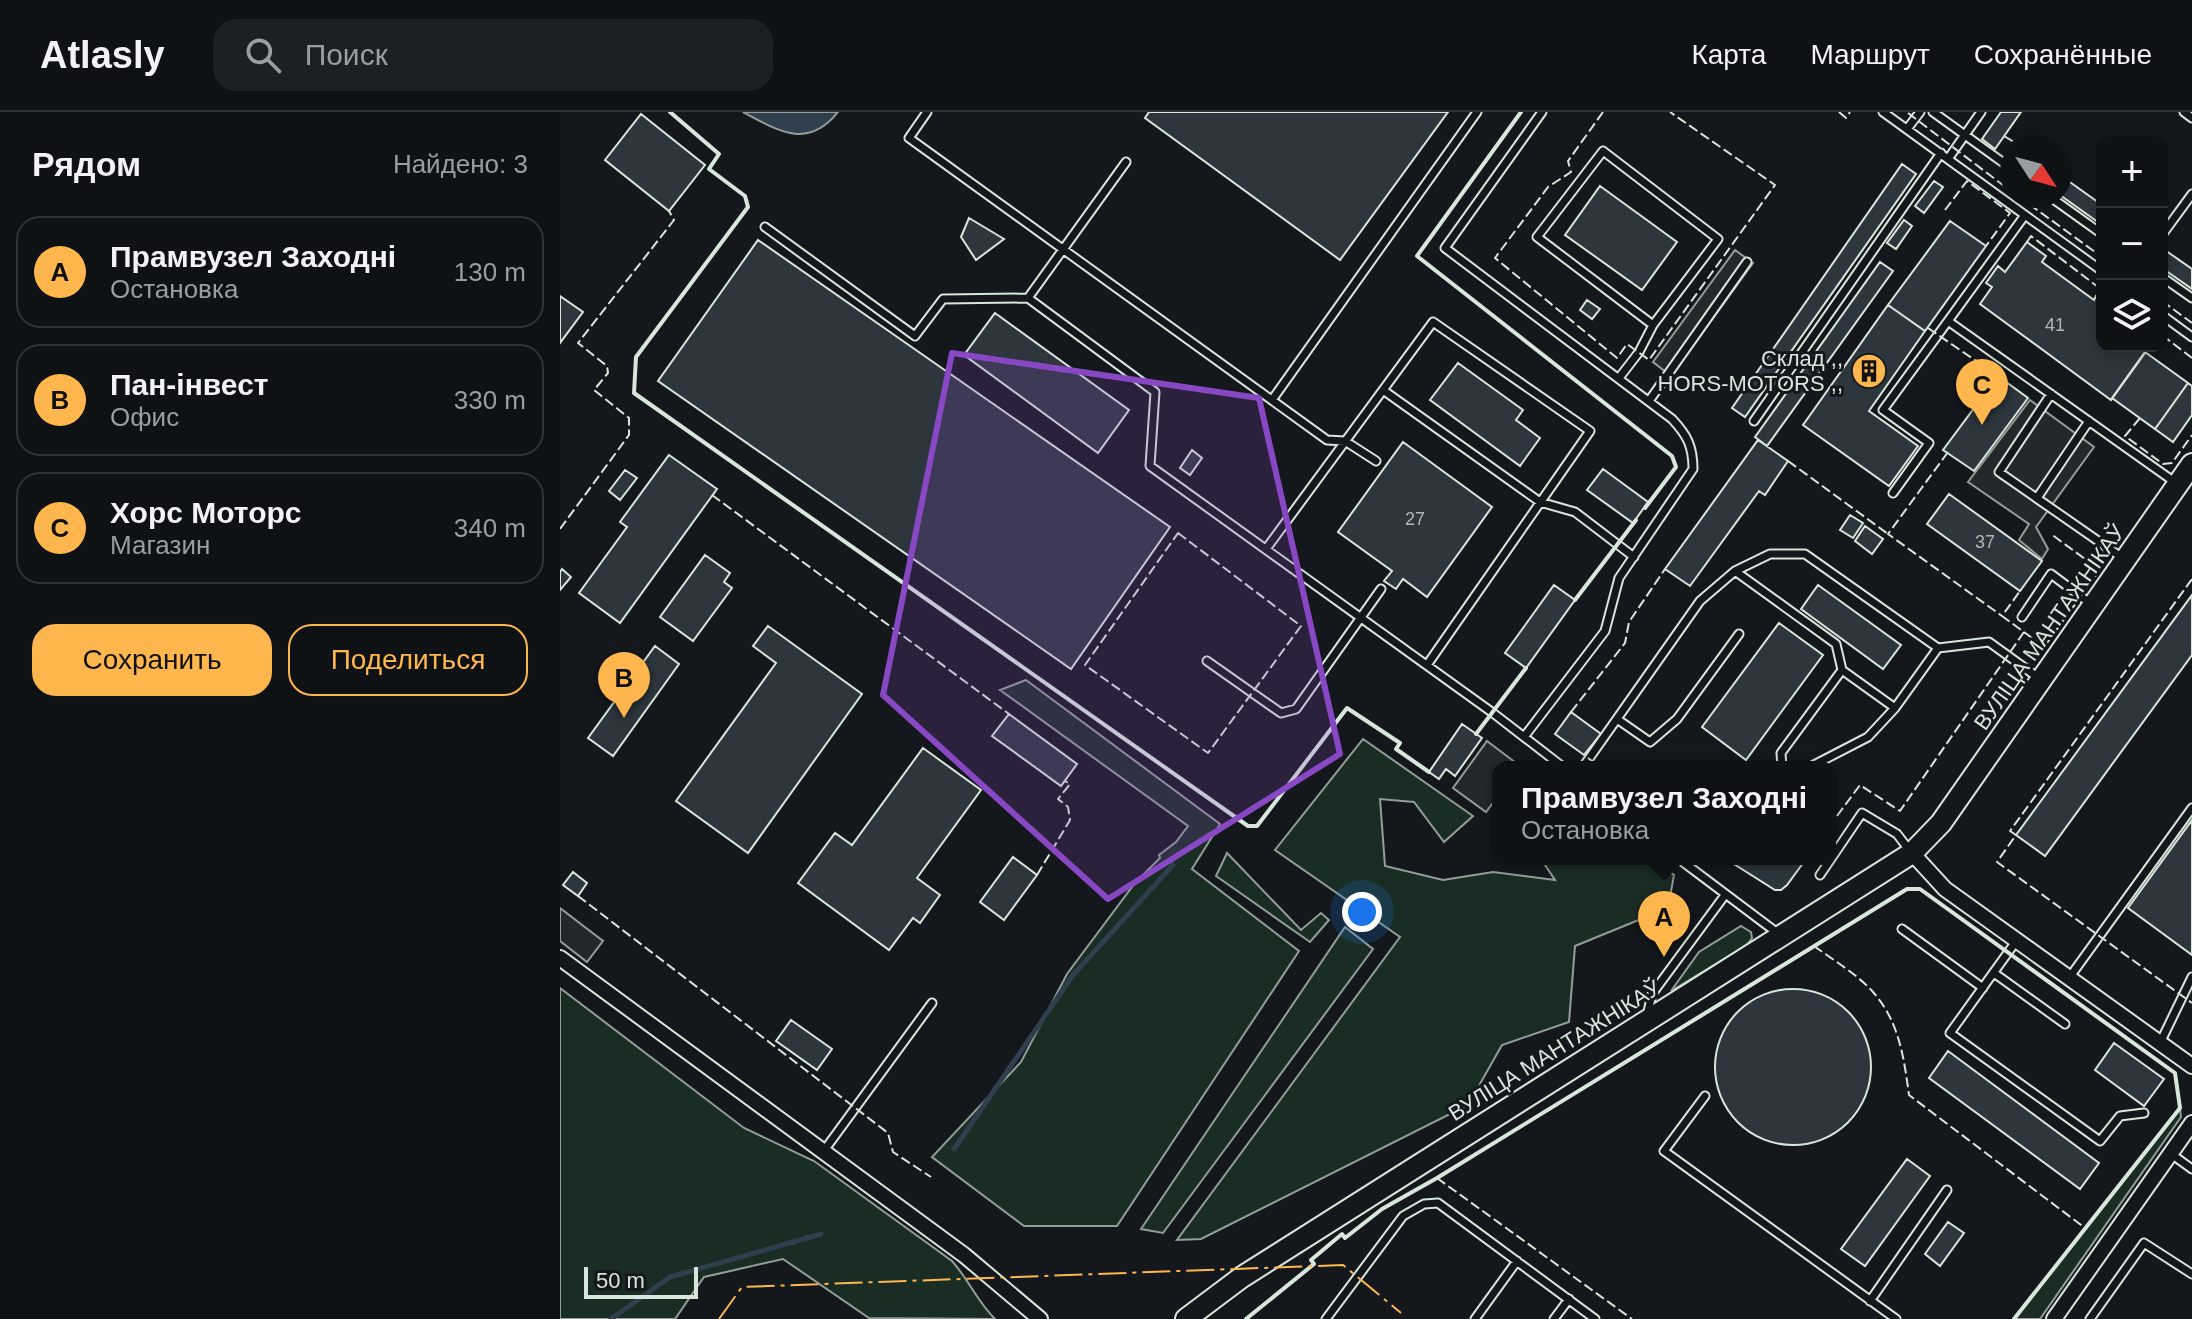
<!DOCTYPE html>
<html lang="ru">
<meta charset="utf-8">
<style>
body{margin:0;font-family:Helvetica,sans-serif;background:#1d2022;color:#f1f3f6}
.controls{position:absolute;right:24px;top:24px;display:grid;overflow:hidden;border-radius:16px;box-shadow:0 4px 12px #0003}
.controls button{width:72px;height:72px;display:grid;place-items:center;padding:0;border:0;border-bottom:2px solid #2f3234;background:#0f1215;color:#f1f3f6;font:40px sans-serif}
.compass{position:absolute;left:1440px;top:24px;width:72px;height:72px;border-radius:50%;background:#0f1215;box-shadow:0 4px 12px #0003;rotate:126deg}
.scale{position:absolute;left:24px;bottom:20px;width:114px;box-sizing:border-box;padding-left:8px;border:4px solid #d8e6dc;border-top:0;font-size:22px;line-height:28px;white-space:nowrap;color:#d8e6dc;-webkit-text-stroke:6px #14181c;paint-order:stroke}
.you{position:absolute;left:802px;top:800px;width:28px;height:28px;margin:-20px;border:6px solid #fff;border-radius:50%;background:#1a73e8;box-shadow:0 0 0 12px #1a73e833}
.badge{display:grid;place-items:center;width:52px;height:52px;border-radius:50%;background:#ffb74d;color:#111;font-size:26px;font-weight:700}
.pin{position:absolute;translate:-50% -66px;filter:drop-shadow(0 2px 4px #0008)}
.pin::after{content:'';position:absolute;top:42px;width:28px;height:24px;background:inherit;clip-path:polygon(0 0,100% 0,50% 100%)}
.popup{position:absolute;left:932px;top:649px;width:344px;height:104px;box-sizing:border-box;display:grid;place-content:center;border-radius:16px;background:#0f1215;filter:drop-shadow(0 2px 6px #0005);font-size:26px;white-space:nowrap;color:#9b9ea0}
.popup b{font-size:30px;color:#f1f3f6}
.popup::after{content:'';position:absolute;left:50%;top:100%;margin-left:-16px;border:16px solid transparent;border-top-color:#0f1215}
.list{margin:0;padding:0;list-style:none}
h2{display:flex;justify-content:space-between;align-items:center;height:104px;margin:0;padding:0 32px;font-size:34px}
h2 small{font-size:26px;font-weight:400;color:#9b9ea0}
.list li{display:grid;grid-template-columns:52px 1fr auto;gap:24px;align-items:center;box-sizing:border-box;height:112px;margin:0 16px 16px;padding:0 16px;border:2px solid #2f3234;border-radius:24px}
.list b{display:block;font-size:30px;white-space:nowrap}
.list p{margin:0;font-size:26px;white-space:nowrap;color:#9b9ea0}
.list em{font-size:26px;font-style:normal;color:#9b9ea0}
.actions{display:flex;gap:16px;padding:24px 32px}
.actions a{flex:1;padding:18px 0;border:2px solid #ffb74d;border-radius:24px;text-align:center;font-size:28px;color:#ffb74d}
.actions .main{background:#ffb74d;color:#111}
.icon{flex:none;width:44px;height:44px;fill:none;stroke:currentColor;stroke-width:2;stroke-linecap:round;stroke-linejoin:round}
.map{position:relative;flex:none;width:1632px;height:1207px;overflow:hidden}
header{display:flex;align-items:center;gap:48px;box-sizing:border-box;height:112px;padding:0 40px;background:#0f1215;border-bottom:2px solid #2f3234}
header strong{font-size:38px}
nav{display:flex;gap:44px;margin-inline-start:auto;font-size:28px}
.search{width:560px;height:72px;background:#1d2022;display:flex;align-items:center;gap:20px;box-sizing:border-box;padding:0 28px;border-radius:24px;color:#9b9ea0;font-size:30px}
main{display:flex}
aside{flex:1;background:#0f1215}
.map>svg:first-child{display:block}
</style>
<header>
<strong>Atlasly</strong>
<div class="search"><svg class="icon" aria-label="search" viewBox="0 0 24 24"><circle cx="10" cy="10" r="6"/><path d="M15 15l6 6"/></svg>Поиск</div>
<nav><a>Карта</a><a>Маршрут</a><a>Сохранённые</a></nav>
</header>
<main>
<aside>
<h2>Рядом<small>Найдено: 3</small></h2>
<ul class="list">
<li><span class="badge">A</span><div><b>Прамвузел Заходні</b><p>Остановка</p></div><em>130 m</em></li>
<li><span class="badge">B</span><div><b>Пан-інвест</b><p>Офис</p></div><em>330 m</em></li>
<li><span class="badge">C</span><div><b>Хорс Моторс</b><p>Магазин</p></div><em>340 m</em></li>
</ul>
<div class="actions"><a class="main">Сохранить</a><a>Поделиться</a></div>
</aside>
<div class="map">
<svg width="1632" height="1207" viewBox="0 0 1632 1207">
<rect width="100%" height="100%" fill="#14181c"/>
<path fill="#1a2d24" stroke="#939e99" stroke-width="2" d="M466 568 660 712 632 757 739 839 557 1114H464L372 1045 461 950 507 862 575 771 600 746 599 743 616 730 628 714 440 578Z
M803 627 913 704 884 730 854 690 820 687 825 754 883 768 933 760 995 768 981 747H1092L1114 763 1108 796 1015 834 1009 910 942 933 908 993 641 1127 617 1128 840 825 715 738Z
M667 741 741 818 761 801 769 808 750 830 656 764Z
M1181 814 1191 820 1192 826 1187 833 1111 879 1139 840Z
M785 815 813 837 603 1121 581 1117Z
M0 876 184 1016 254 1049 392 1149C409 1168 417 1189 435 1207L309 1206 223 1147 144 1165 115 1207H0Z
M1620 996 1621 1005 1480 1207H1454Z"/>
<path fill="#24282b" stroke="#939e99" stroke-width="2" d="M1175 138 1193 151 1111 264 1093 250Z
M1470 288 1534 335 1476 415 1488 437 1482 447 1459 428 1469 412 1408 370Z
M927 629 960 654 938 655V684L926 700 893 676Z
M0 796 43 829 27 850 0 829Z"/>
<path fill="#2f3f4d" stroke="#939e99" stroke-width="2" d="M183 0H278C248 38 218 19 183 0Z"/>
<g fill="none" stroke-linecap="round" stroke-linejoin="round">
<path stroke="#2f3f4d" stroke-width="5" d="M394 1037 513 863 613 753
M51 1207 110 1165 261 1122"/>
</g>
<path fill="#2c363c" stroke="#d8e6dc" stroke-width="2" d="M589 0H888L780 148 585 6Z
M1441 0H1461L1435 37 1422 27Z
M81 2 145 53 109 99 45 48Z
M1342 52 1356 62 1185 305 1172 296Z
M1500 63 1542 93V113L1500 83Z
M1374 69 1383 75 1364 101 1355 94Z
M1040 74 1117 130 1082 178 1005 123Z
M409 106 444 127 416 148 401 125Z
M1344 108 1352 114 1336 137 1327 131Z
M1390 109 1426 134 1365 219 1328 193Z
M198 128 610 415 511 557 98 269Z
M1467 130 1486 144 1482 150 1534 188 1536 184 1542 188V234H1590L1551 288 1420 192 1432 175 1426 171 1438 154 1445 160Z
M1602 136 1632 157V177L1602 156Z
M1320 150 1333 159 1207 334 1195 325Z
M0 184 23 200 0 231Z
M1027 188 1040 197 1032 207 1020 198Z
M1328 193 1365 219 1309 299 1358 334 1329 374 1243 313Z
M435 201 569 298 538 341 404 243Z
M1585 240 1628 271 1595 317 1552 286Z
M898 251 963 298 956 308 980 326 960 354 870 288Z
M1438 264 1468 286 1414 359 1383 338Z
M1628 271 1632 274V303L1613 330 1595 317Z
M1198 328 1228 349 1205 383 1199 379 1130 474 1105 457Z
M843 330 932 395 867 485 843 467 836 477 824 469 832 459 778 420Z
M632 338 642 346 630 363 620 356Z
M109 343 157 377 60 511 19 481 67 415 60 410Z
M1043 357 1088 390 1073 411 1027 378Z
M65 358 77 366 60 388 49 379Z
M1389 382 1482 449 1460 479 1367 412Z
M1290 403 1303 411 1293 426 1280 418Z
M1305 414 1323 427 1312 442 1295 429Z
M145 443 170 461 164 470 172 476 133 529 100 505Z
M2 457 11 465 0 478V460Z
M994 473 1015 488 966 556 945 541Z
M1258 473 1341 533 1323 557 1241 497Z
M1632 483V543L1485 744 1456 723Z
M1219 511 1263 543 1186 648 1142 615Z
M208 514 302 582 188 741 116 689 216 551 193 534Z
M95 534 119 552 53 644 28 626Z
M1011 600 1041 622 1024 643 995 622Z
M449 602 517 652 501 674 432 624Z
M902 612 922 626 895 664 886 657 879 667 869 660Z
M363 636 421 678 357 766 380 783 360 811 353 806 329 838 238 771 275 721 292 733Z
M1632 708V843L1568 796Z
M453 745 477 763 444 808 420 790Z
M1166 747H1246L1227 773 1221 778H1215Z
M13 760 27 771 18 784 3 773Z
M1155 955a78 78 0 1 1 156 0a78 78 0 1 1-156 0Z
M231 908 272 937 257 958 216 929Z
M1554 931 1604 967 1584 994 1535 958Z
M1388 939 1539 1051 1520 1077 1369 966Z
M1347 1047 1370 1064 1305 1154 1281 1137Z
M1388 1110 1404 1121 1380 1154 1365 1142Z"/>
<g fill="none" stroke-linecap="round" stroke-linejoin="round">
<g stroke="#d8e6dc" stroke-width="11">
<path id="lane" d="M367 0 349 26 767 328 785 329 816 349
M1323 0 1542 159
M1373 0 1452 57
M1624 0 1632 6
M1347 17 1360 0
M1388 47 1421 0
M1489 84 1542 122
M1465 103 1388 209 1616 371
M205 115 355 224 383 187 468 186 595 280 590 354 933 601 1003 655
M1602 123 1632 82
M1602 165 1632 186
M468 186 566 50
M1602 203 1632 225
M1059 266 1079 240 1093 213 1158 127 1043 39 977 125 1093 213
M823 278 980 390 1015 400 1074 445
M1491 282 1439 360 1564 447
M712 288 917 0
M1089 289 1187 150
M1194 309 1381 41
M1333 381 1369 331 1323 298 1388 209
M1477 386 1529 309
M706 437 873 210 1030 319 867 553
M1175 459 1276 532 1282 558 1221 641 1222 655
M1462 505 1491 462 1531 492
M1378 536 1429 530 1480 567
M647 549 721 601 736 597 821 477
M1282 558 1335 596
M1057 607 1090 630 1117 607 1179 522
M964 625 1045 519 1059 466 1133 357C1133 334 1127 323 1112 307L885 136 982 0
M1023 655 1140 489 1175 459 1210 442H1245L1378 536 1335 596 1308 625 1250 655
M1119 747 1220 823
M1260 763 1302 701 1337 722 1350 739
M1342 817 1423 876
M1457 828 1390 921 1540 1029 1560 1004 1584 1001
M1434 861 1505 912
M1509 866 1632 696
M1087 904 1092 882 1165 783
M1600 931 1632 865
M1145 984 1104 1039 1336 1207
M263 1040 372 891
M1610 1041 1632 1057
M1310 1189 1387 1078
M766 1207 843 1104 864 1092 878 1091 1035 1207
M915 1207 957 1149
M994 1207 1009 1187
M1530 1207 1584 1131 1632 1162"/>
</g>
<g stroke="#d8e6dc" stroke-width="18">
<path id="street" d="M1352 741 1385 777 1632 954
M0 846 404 1143 480 1207
M1494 1207 1632 1011"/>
</g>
<g stroke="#d8e6dc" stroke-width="24">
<path id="secondary" d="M626 1207 682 1165 1352 741 1381 711 1632 352"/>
</g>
<use href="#lane" stroke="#14181c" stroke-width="7"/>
<use href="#street" stroke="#14181c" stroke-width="14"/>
<use href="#secondary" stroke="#14181c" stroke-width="20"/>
<path stroke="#d8e6dc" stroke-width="2" stroke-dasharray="10 4" stroke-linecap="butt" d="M1043 0 1008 49 1011 60 988 75 935 146 1057 246 1067 232 1089 248 1215 73 1110 0
M1279 0 1286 6 1290 0
M1348 1 1452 80
M1444 24 1456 31
M1458 84 1542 145
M1385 98 1407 69 1450 101 1426 134
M1467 130 1471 124 1542 178
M1602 189 1632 211
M1368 216 1438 264
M1602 223 1632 246
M1580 306 1565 324 1603 352 1612 351 1632 323
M1388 340 1328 422 1442 504
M1228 349 1328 422
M152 383 449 602
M0 417 69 323V306L34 278 48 261 47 254 18 231 114 108 109 99
M618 421 741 514 648 641 525 553Z
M1632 467 1450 719 1456 723 1437 750 1632 891
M1464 520 1484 535 1540 458 1491 422
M1011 600 1065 531 1069 510 1105 457
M1028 646 1040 655
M1277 704 1300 673 1340 699 1464 520 1442 504 1460 479
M477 763 510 708 508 695 498 687 510 672 505 669
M18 784 328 1021 333 1040 371 1065
M1254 834C1273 848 1297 862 1313 880 1339 909 1344 946 1349 983L1525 1116
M877 1066 1072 1207"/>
<path stroke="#d8e6dc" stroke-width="4" d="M110 0 159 42 149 57 185 84 188 95 76 245 74 281 688 714H697L787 596 840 631 836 637 869 660
M961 0 857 144 1112 344 1116 355 1085 396
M1015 488 1076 408
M916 622 966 556
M686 1207 754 1152 751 1148 782 1122 785 1126 822 1097 877 1066 1347 777H1360L1615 961 1620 996 1454 1207"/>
<path stroke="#ffb74d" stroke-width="2" stroke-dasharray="28 6 4 6" stroke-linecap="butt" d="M159 1207 182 1175 783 1153 841 1201"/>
</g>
<path fill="#8948c3" fill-opacity="0.2" stroke="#8948c3" stroke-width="6" stroke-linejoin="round" d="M392 241 699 286 780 642 548 787 323 583Z"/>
<defs>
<g id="building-disc" transform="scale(1.8)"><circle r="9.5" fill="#ffb74d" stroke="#14181c"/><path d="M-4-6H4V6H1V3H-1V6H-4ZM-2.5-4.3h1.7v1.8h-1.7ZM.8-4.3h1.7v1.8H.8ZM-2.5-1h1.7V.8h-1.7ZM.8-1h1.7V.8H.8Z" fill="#111"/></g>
</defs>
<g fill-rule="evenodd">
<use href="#building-disc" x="1309" y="259"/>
</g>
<g text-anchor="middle" stroke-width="6" stroke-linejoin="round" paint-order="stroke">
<g font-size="18" fill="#adbab4">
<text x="1495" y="219">41</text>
<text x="855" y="413">27</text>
<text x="1425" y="436">37</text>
</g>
<g font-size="22" fill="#d8e6dc" stroke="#14181c" text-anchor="end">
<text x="1283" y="254">Склад ,,<tspan x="1283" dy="25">HORS-MOTORS ,,</tspan></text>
</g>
<g font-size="22" fill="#d8e6dc" stroke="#14181c">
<text transform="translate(1489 515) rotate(-55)" y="8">ВУЛІЦА МАНТАЖНІКАЎ</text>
<text transform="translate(994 938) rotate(-32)" y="8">ВУЛІЦА МАНТАЖНІКАЎ</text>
</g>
</g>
</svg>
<div class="controls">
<button>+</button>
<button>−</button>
<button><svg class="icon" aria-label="layers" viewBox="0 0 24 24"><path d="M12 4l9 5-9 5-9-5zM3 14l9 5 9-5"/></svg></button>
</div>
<svg class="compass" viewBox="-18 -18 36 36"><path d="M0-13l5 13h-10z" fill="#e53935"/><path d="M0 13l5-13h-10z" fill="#9b9ea0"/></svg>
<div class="scale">50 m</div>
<div class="you"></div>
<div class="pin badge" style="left:1104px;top:845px">A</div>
<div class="popup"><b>Прамвузел Заходні</b>Остановка</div>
<div class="pin badge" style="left:64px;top:606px">B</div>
<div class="pin badge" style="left:1422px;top:313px">C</div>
</div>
</main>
